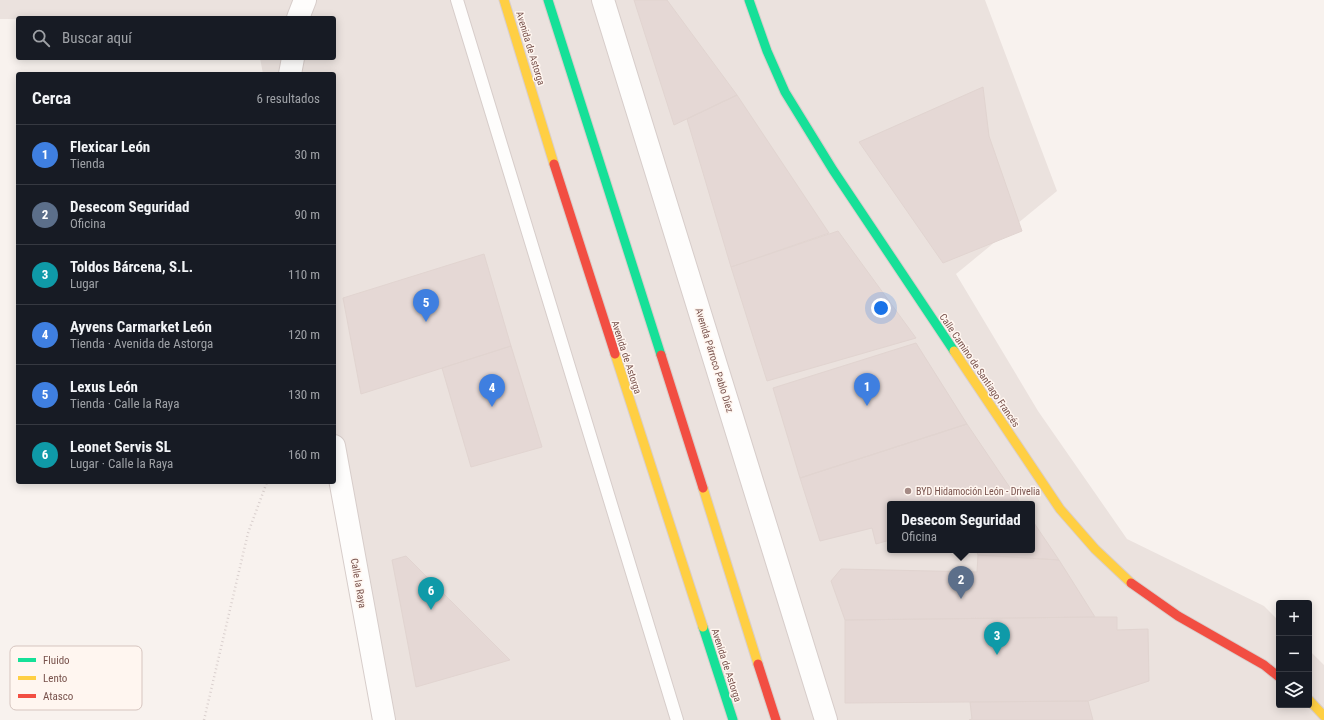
<!DOCTYPE html>
<html lang="es">
<meta charset="utf-8">
<style>
body{margin:0;font-family:"Roboto Condensed",sans-serif;background:#242831;color:#f1f3f6}
.controls{position:absolute;right:12px;bottom:12px;display:grid;overflow:hidden;border-radius:4px;box-shadow:0 2px 10px #0003}
.controls button{width:36px;height:36px;display:grid;place-items:center;padding:0;border:0;border-bottom:1px solid #363941;background:#171b24;color:#f1f3f6;font:20px sans-serif}
.you{position:absolute;left:881px;top:308px;width:14px;height:14px;margin:-10px;border:3px solid #fff;border-radius:50%;background:#1a73e8;box-shadow:0 0 0 6px #1a73e833}
.badge{display:grid;place-items:center;width:26px;height:26px;border-radius:50%;background:#1a73e8;color:#fff;font-size:13px;font-weight:700}
.pin{position:absolute;translate:-50% -33px;filter:drop-shadow(0 1px 2px #0008)}
.pin::after{content:'';position:absolute;top:21px;width:14px;height:12px;background:inherit;clip-path:polygon(0 0,100% 0,50% 100%)}
.popup{position:absolute;left:887px;top:501px;width:148px;height:52px;box-sizing:border-box;display:grid;place-content:center;border-radius:4px;background:#171b24;filter:drop-shadow(0 1px 3px #0005);font-size:13px;white-space:nowrap;color:#9ea1a6}
.popup b{font-size:15px;color:#f1f3f6}
.popup::after{content:'';position:absolute;left:50%;top:100%;margin-left:-8px;border:8px solid transparent;border-top-color:#171b24}
.list{margin:0;padding:0;list-style:none}
h2{display:flex;justify-content:space-between;align-items:center;height:52px;margin:0;padding:0 16px;font-size:17px}
h2 small{font-size:13px;font-weight:400;color:#9ea1a6}
.list li{display:grid;grid-template-columns:26px 1fr auto;gap:12px;align-items:center;box-sizing:border-box;height:60px;padding:0 16px;border-top:1px solid #363941}
.list b{display:block;font-size:15px;white-space:nowrap}
.list p{margin:0;font-size:13px;white-space:nowrap;color:#9ea1a6}
.list em{font-size:13px;font-style:normal;color:#9ea1a6}
.icon{flex:none;width:22px;height:22px;fill:none;stroke:currentColor;stroke-width:2;stroke-linecap:round;stroke-linejoin:round}
.map{position:relative;flex:none;width:1324px;height:720px;overflow:hidden}
.search{position:absolute;background:#171b24;box-shadow:0 2px 10px #0003;left:16px;top:16px;width:320px;height:44px;display:flex;align-items:center;gap:10px;box-sizing:border-box;padding:0 14px;border-radius:4px;color:#9ea1a6;font-size:15px}
.panel{position:absolute;background:#171b24;box-shadow:0 2px 10px #0003;left:16px;top:72px;width:320px;height:412px;border-radius:4px}
.map>svg:first-child{display:block}
</style>
<div class="map">
<svg width="1324" height="720" viewBox="0 0 1324 720">
<rect width="100%" height="100%" fill="#f8f2ee"/>
<path fill="#ebe2de" fill-rule="evenodd" d="M0 0H985L1057 191 956 274 1038 411 1127 539 1264 606 1279 621V705H1309V650L1324 665V720H389L334 438V74H263L260 58H334V18L0 19ZM890 504H1032V550H890Z"/>
<path fill="#e5d8d5" stroke="#e1d4d0" d="M634 0H667L737 95 674 125Z
M983 87 989 136 1022 231 943 263 859 142Z
M737 95 829 233 731 267 687 119Z
M838 231 916 338 767 381 731 267Z
M484 254 511 346 361 394 343 298Z
M916 343 967 424 800 478 773 388Z
M511 346 542 447 471 467 442 368Z
M967 424 1021 504H890V540L876 544 872 528 820 541 800 478Z
M1032 520 1059 560 978 555 976 550H1032Z
M978 555 1059 560 1095 617 845 620 831 581 841 569 977 572Z
M406 556 510 660 416 687 392 560Z
M1095 617H1117V630L1148 629 1149 681 1088 701 845 703V620Z
M1088 701 1093 720H969L972 719 970 702Z"/>
<g fill="none" stroke-linecap="round" stroke-linejoin="round">
<g stroke="#d7cdca" stroke-width="14">
<path id="lane" d="M457 0 677 720"/>
</g>
<g stroke="#d7cdca" stroke-width="24">
<path id="street" d="M603 0 826 720
M298 18 305 0
M290 74 293 58
M334 446 384 720"/>
</g>
<g stroke="#d9cecb" stroke-width="11">
<path id="fast" d="M548 0 661 355
M749 0 767 51 785 92 833 170 954 351
M703 627 733 720"/>
</g>
<g stroke="#d9cecb" stroke-width="11">
<path id="slow" d="M504 0 554 164
M954 351 1060 509 1095 549 1131 583
M615 354 703 627
M703 488 758 664
M1309 700 1324 716"/>
</g>
<g stroke="#d9cecb" stroke-width="11">
<path id="jam" d="M554 164 615 354
M661 355 703 488
M1131 583 1178 616 1264 665 1279 677
M758 664 776 720"/>
</g>
<path stroke="#dad0ce" stroke-width="2.5" stroke-dasharray="1 3" stroke-linecap="butt" d="M204 720 248 533 267 482"/>
<use href="#lane" stroke="#fefdfc" stroke-width="12"/>
<use href="#street" stroke="#fefdfc" stroke-width="22"/>
<use href="#fast" stroke="#16e098" stroke-width="9"/>
<use href="#slow" stroke="#ffcf43" stroke-width="9"/>
<use href="#jam" stroke="#f24e42" stroke-width="9"/>
</g>
<circle fill="#a58a85" stroke="#fff6f0" stroke-width="1.5" cx="908" cy="491" r="4"/>
<g text-anchor="middle" stroke-width="3" stroke-linejoin="round" paint-order="stroke">
<g font-size="10" fill="#78524c" stroke="#fff6f0">
<text transform="translate(531 48) rotate(73)" y="4">Avenida de Astorga</text>
<text transform="translate(627 357) rotate(72)" y="4">Avenida de Astorga</text>
<text transform="translate(715 360) rotate(73)" y="4">Avenida Párroco Pablo Díez</text>
<text transform="translate(980 370) rotate(56)" y="4">Calle Camino de Santiago Francés</text>
<text transform="translate(359 583) rotate(80)" y="4">Calle la Raya</text>
<text transform="translate(727 665) rotate(72)" y="4">Avenida de Astorga</text>
</g>
<g font-size="10" fill="#78524c" stroke="#fff6f0" text-anchor="start">
<text x="916" y="495">BYD Hidamoción León - Drivelia</text>
</g>
</g>
<rect x="10" y="646" width="132" height="64" rx="6" fill="#fff6f0" stroke="#d6c5bf" stroke-width="1"/>
<rect x="18" y="658" width="18" height="4" fill="#16e098"/>
<rect x="18" y="676" width="18" height="4" fill="#ffcf43"/>
<rect x="18" y="694" width="18" height="4" fill="#f24e42"/>
<g font-size="11" fill="#78524c">
<text x="43" y="664">Fluido</text>
<text x="43" y="682">Lento</text>
<text x="43" y="700">Atasco</text>
</g>
</svg>
<div class="controls">
<button>+</button>
<button>−</button>
<button><svg class="icon" aria-label="layers" viewBox="0 0 24 24"><path d="M12 4l9 5-9 5-9-5zM3 14l9 5 9-5"/></svg></button>
</div>
<div class="you"></div>
<div class="pin badge" style="left:867px;top:406px;background:#3f7fe0">1</div>
<div class="pin badge" style="left:961px;top:599px;background:#5c6f8a">2</div>
<div class="popup"><b>Desecom Seguridad</b>Oficina</div>
<div class="pin badge" style="left:997px;top:655px;background:#0f9aa8">3</div>
<div class="pin badge" style="left:492px;top:407px;background:#3f7fe0">4</div>
<div class="pin badge" style="left:426px;top:322px;background:#3f7fe0">5</div>
<div class="pin badge" style="left:431px;top:610px;background:#0f9aa8">6</div>
<div class="search"><svg class="icon" aria-label="search" viewBox="0 0 24 24"><circle cx="10" cy="10" r="6"/><path d="M15 15l6 6"/></svg>Buscar aquí</div>
<section class="panel">
<h2>Cerca<small>6 resultados</small></h2>
<ul class="list">
<li><span class="badge" style="background:#3f7fe0">1</span><div><b>Flexicar León</b><p>Tienda</p></div><em>30 m</em></li>
<li><span class="badge" style="background:#5c6f8a">2</span><div><b>Desecom Seguridad</b><p>Oficina</p></div><em>90 m</em></li>
<li><span class="badge" style="background:#0f9aa8">3</span><div><b>Toldos Bárcena, S.L.</b><p>Lugar</p></div><em>110 m</em></li>
<li><span class="badge" style="background:#3f7fe0">4</span><div><b>Ayvens Carmarket León</b><p>Tienda · Avenida de Astorga</p></div><em>120 m</em></li>
<li><span class="badge" style="background:#3f7fe0">5</span><div><b>Lexus León</b><p>Tienda · Calle la Raya</p></div><em>130 m</em></li>
<li><span class="badge" style="background:#0f9aa8">6</span><div><b>Leonet Servis SL</b><p>Lugar · Calle la Raya</p></div><em>160 m</em></li>
</ul>
</section>
</div>
